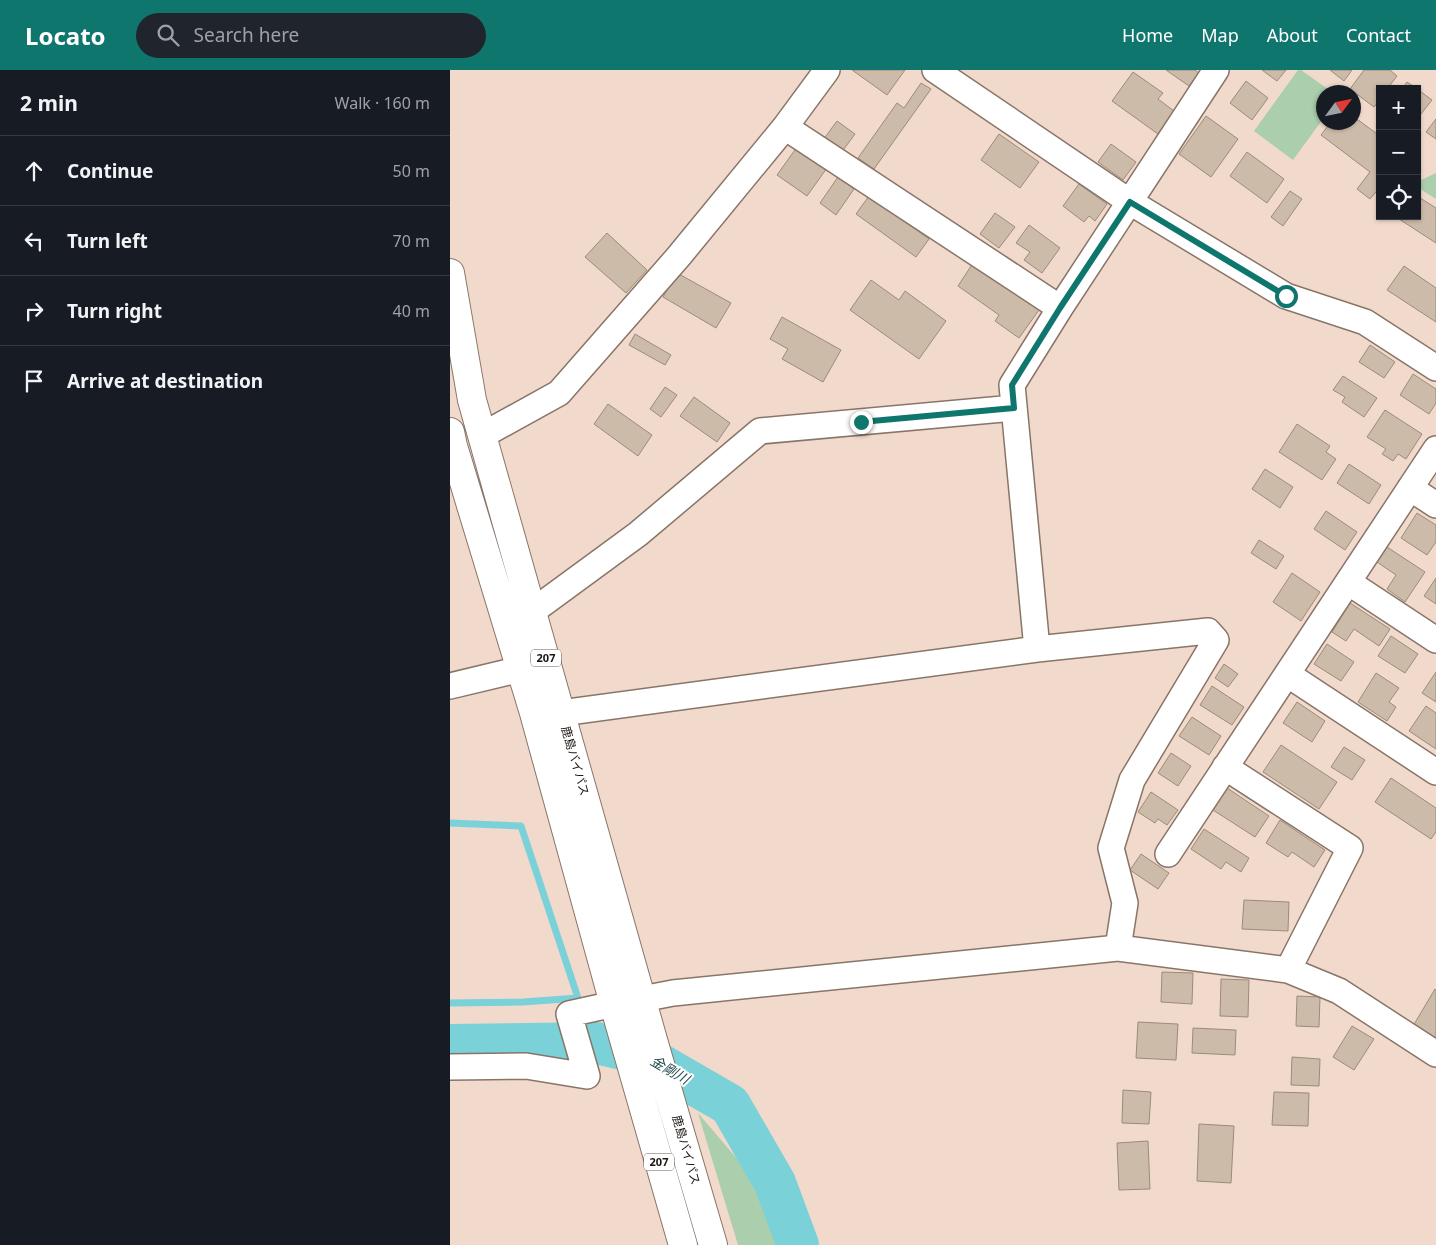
<!DOCTYPE html>
<meta charset="utf-8">
<style>
body{margin:0;font-family:"Noto Sans","Noto Sans JP",sans-serif;background:#20242c;color:#f1f3f6}
.controls{position:absolute;right:15px;top:15px;display:grid;overflow:hidden;border-radius:0px;box-shadow:0 1px 4px #0004}
.controls button{width:45px;height:45px;display:grid;place-items:center;padding:0;border:0;border-bottom:1px solid #363941;background:#171b24;color:#f1f3f6;font:25px sans-serif}
.compass{position:absolute;left:866px;top:15px;width:45px;height:45px;border-radius:50%;background:#171b24;box-shadow:0 1px 4px #0004;rotate:57deg}
.stop{position:absolute;width:15px;height:15px;margin:-11px;border:4px solid #0f766e;border-radius:50%;background:#fff}
.stop.end{background:#0f766e;border-color:#fff;box-shadow:0 1px 5px #0008}
.list{margin:0;padding:0;list-style:none}
h2{display:flex;justify-content:space-between;align-items:center;height:65px;margin:0;padding:0 20px;font-size:21px}
h2 small{font-size:16px;font-weight:400;color:#9ea1a6}
.list li{display:grid;grid-template-columns:32px 1fr auto;gap:15px;align-items:center;box-sizing:border-box;height:70px;padding:0 20px;border-top:1px solid #363941}
.list b{display:block;font-size:19px;white-space:nowrap}
.list em{font-size:16px;font-style:normal;color:#9ea1a6}
.icon{flex:none;width:28px;height:28px;fill:none;stroke:currentColor;stroke-width:2;stroke-linecap:round;stroke-linejoin:round}
.map{position:relative;flex:none;width:986px;height:1175px;overflow:hidden}
header{display:flex;align-items:center;gap:30px;box-sizing:border-box;height:70px;padding:0 25px;background:#0f766e;color:#fff}
header strong{font-size:24px}
nav{display:flex;gap:28px;margin-inline-start:auto;font-size:18px}
.search{width:350px;height:45px;background:#20242c;display:flex;align-items:center;gap:12px;box-sizing:border-box;padding:0 18px;border-radius:28px;color:#9ea1a6;font-size:19px}
main{display:flex}
aside{flex:1;background:#171b24}
.map>svg:first-child{display:block}
</style>
<header>
<strong>Locato</strong>
<div class="search"><svg class="icon" aria-label="search" viewBox="0 0 24 24"><circle cx="10" cy="10" r="6"/><path d="M15 15l6 6"/></svg>Search here</div>
<nav><a>Home</a><a>Map</a><a>About</a><a>Contact</a></nav>
</header>
<main>
<aside>
<h2>2 min<small>Walk · 160 m</small></h2>
<ul class="list">
<li><svg class="icon" aria-label="ahead" viewBox="0 0 24 24"><path d="M12 20V5M6 11l6-6 6 6"/></svg><div><b>Continue</b></div><em>50 m</em></li>
<li><svg class="icon" aria-label="left" viewBox="0 0 24 24"><path d="M17 20v-9H6M10 6l-5 5 5 5"/></svg><div><b>Turn left</b></div><em>70 m</em></li>
<li><svg class="icon" aria-label="right" viewBox="0 0 24 24"><path d="M7 20v-9h11M14 6l5 5-5 5"/></svg><div><b>Turn right</b></div><em>40 m</em></li>
<li><svg class="icon" aria-label="arrive" viewBox="0 0 24 24"><path d="M6 21V4h12l-3 4 3 4H6"/></svg><div><b>Arrive at destination</b></div></li>
</ul>
</aside>
<div class="map">
<svg width="986" height="1175" viewBox="0 0 986 1175">
<rect width="100%" height="100%" fill="#f1dacc"/>
<path fill="#abceac" d="M848 0H851L882 22H874L873 49 843 90 804 61Z
M986 103V129L967 117V112Z
M248 1043 301 1105 328 1175H288Z"/>
<g fill="none" stroke-linecap="round" stroke-linejoin="round">
<path stroke="#7ad1d8" stroke-width="7" d="M0 753 71 756 128 928 73 932 0 933
M137 952 146 973"/>
<path stroke="#7ad1d8" stroke-width="42" d="M0 975 146 973 190 983 280 1035 325 1113 348 1175"/>
</g>
<path fill="#cdbba9" stroke="#9c8b7a" d="M402 0H455L437 25Z
M716 0H745L749 3 739 16Z
M812 0H836L827 11Z
M880 0H902L894 11Z
M914 0H940L947 6 937 19H930V29L924 37 900 19Z
M683 2 713 23 708 29 724 41 708 64 662 31Z
M796 11 818 28 802 50 780 33Z
M957 12 967 19H952Z
M471 13 481 19 424 99 408 88 447 33 454 38Z
M967 19 982 30 967 49Z
M756 46 788 69 761 107 729 84Z
M904 47 930 66V117L920 129 907 119 920 102 871 65 881 52H904Z
M986 49V69L976 62Z
M387 51 405 64 391 83 373 70Z
M549 64 589 92 570 118 531 90Z
M661 74 686 92 673 110 648 92Z
M347 77 377 98 357 126 327 105Z
M797 82 834 109 817 133 780 106Z
M388 107 404 119 386 145 370 133Z
M629 114 657 134 645 151 639 146 634 152 613 136Z
M840 121 852 129 833 156 821 147Z
M419 126 479 169 466 187 406 144Z
M967 126 986 138V173L949 149 950 146H967Z
M545 143 565 157 549 178 530 164Z
M579 155 610 178 592 203 574 190 580 182 566 173Z
M157 163 197 200 176 223 135 187Z
M523 193 589 240 569 268 545 251 549 245 508 216Z
M954 196 986 218V252L937 220Z
M227 203 281 233 266 258 213 227Z
M421 210 449 230 455 221 496 251 469 289 400 240Z
M332 247 391 280 373 312 332 289 338 279 320 269Z
M185 264 221 285 215 295 179 275Z
M920 275 945 292 934 308 909 292Z
M963 304 986 319V333L979 344 950 325Z
M893 306 927 328 914 347 892 332 895 327 883 320Z
M215 317 227 325 211 347 200 339Z
M244 327 280 353 267 372 230 346Z
M158 334 202 365 188 386 144 354Z
M935 340 972 364 956 389 948 384 943 391 932 384 936 379 917 367Z
M847 354 880 376 876 382 886 389 872 410 829 382Z
M899 394 931 415 919 434 887 413Z
M815 399 843 417 830 438 802 419Z
M876 441 907 462 895 480 864 459Z
M967 443 986 455V472L977 485 951 468Z
M809 470 834 486 826 499 801 483Z
M937 477 975 502 955 532 937 519 946 505 927 492Z
M842 503 870 522 851 551 823 532Z
M986 508V534L974 526Z
M900 533 940 559 929 576 904 559 896 571 882 562Z
M941 566 968 584 955 603 928 586Z
M877 574 904 592 891 611 864 594Z
M774 594 788 604 778 617 765 608Z
M986 602V632L972 623Z
M926 603 949 618 939 632 946 637 937 651 908 632Z
M762 616 794 637 782 655 750 635Z
M847 632 875 651 862 672 833 653Z
M976 636 986 643V679L959 661Z
M742 647 771 666 759 685 729 666Z
M831 675 887 712 869 739 813 702Z
M894 677 915 690 902 710 881 697Z
M721 683 741 696 728 716 708 703Z
M941 708 986 738V762L981 769 925 732Z
M777 718 819 746 805 767 763 740Z
M701 722 728 740 717 755 708 749 705 753 688 742Z
M830 750 875 780 864 797 842 782 838 787 816 773Z
M754 759 799 788 791 802 776 792 771 799 741 779Z
M691 784 719 803 708 819 680 800Z
M794 830 839 832 838 861 792 859Z
M712 902 743 903 742 934 711 932Z
M771 909 799 910 798 947 770 946Z
M985 919 986 920V969L963 956Z
M847 926 870 927 869 957 846 956Z
M688 952 728 954 726 990 686 988Z
M902 956 924 969 904 1000 883 987Z
M743 958 786 960 785 985 742 983Z
M842 987 870 989 869 1016 841 1015Z
M673 1020 701 1022 699 1054 672 1053Z
M824 1022 859 1023 858 1056 822 1055Z
M749 1054 784 1056 781 1113 747 1111Z
M698 1071 700 1119 669 1120 667 1073Z"/>
<g fill="none" stroke-linecap="round" stroke-linejoin="round">
<g stroke="#897568" stroke-width="28">
<path id="minor" d="M485 0 680 132 836 226 915 252 986 298
M335 57 610 238
M33 365 109 323 229 186 335 57 377 0
M960 418 986 435
M898 512 986 570
M83 541 188 464 310 361 564 338
M587 579 562 315 610 238 766 0
M837 604 986 702
M0 616 71 599
M111 643 587 579 758 561 766 570 682 710 661 778 675 833 668 878
M775 697 900 778 838 900
M718 784 986 379
M192 929 223 923 668 878 838 900 889 921 986 984
M0 997 76 996 137 1006 119 944 164 934"/>
</g>
<g stroke="#897568" stroke-width="30">
<path id="trunk" d="M0 203 22 330 203 970 263 1175
M0 362 3 376 84 643 169 952 233 1175"/>
</g>
<use href="#minor" stroke="#fff" stroke-width="25"/>
<use href="#trunk" stroke="#fff" stroke-width="28"/>
</g>
<g fill="none" stroke-linecap="round" stroke-linejoin="round">
<path stroke="#0f766e" stroke-width="6" d="M411 352 564 338 562 315 610 238 680 132 836 226"/>
</g>
<g text-anchor="middle" stroke-width="4" stroke-linejoin="round" paint-order="stroke">
<g fill="#fff" stroke="#615b58" stroke-width="1">
<rect x="81" y="579.5" width="30" height="17" rx="4"/>
<rect x="194" y="1083.5" width="30" height="17" rx="4"/>
</g>
<g font-size="11" font-weight="bold" fill="#1d1511">
<text x="96" y="592">207</text>
<text x="209" y="1096">207</text>
</g>
<g font-size="12" fill="#1d1511" stroke="#fff">
<text transform="translate(125 691) rotate(74)" y="4">鹿島バイパス</text>
<text transform="translate(236 1080) rotate(74)" y="4">鹿島バイパス</text>
</g>
<g font-size="14" font-style="italic" fill="#234b4e" stroke="#fff">
<text transform="translate(220 1000) rotate(30)" y="5">金剛川</text>
</g>
</g>
</svg>
<div class="controls">
<button>+</button>
<button>−</button>
<button><svg class="icon" aria-label="locate" viewBox="0 0 24 24"><circle cx="12" cy="12" r="6"/><path d="M12 2v4M12 18v4M2 12h4M18 12h4"/></svg></button>
</div>
<svg class="compass" viewBox="-18 -18 36 36"><path d="M0-13l5 13h-10z" fill="#e53935"/><path d="M0 13l5-13h-10z" fill="#9ea1a6"/></svg>
<div class="stop" style="left:836px;top:226px"></div>
<div class="stop end" style="left:411px;top:352px"></div>
</div>
</main>
